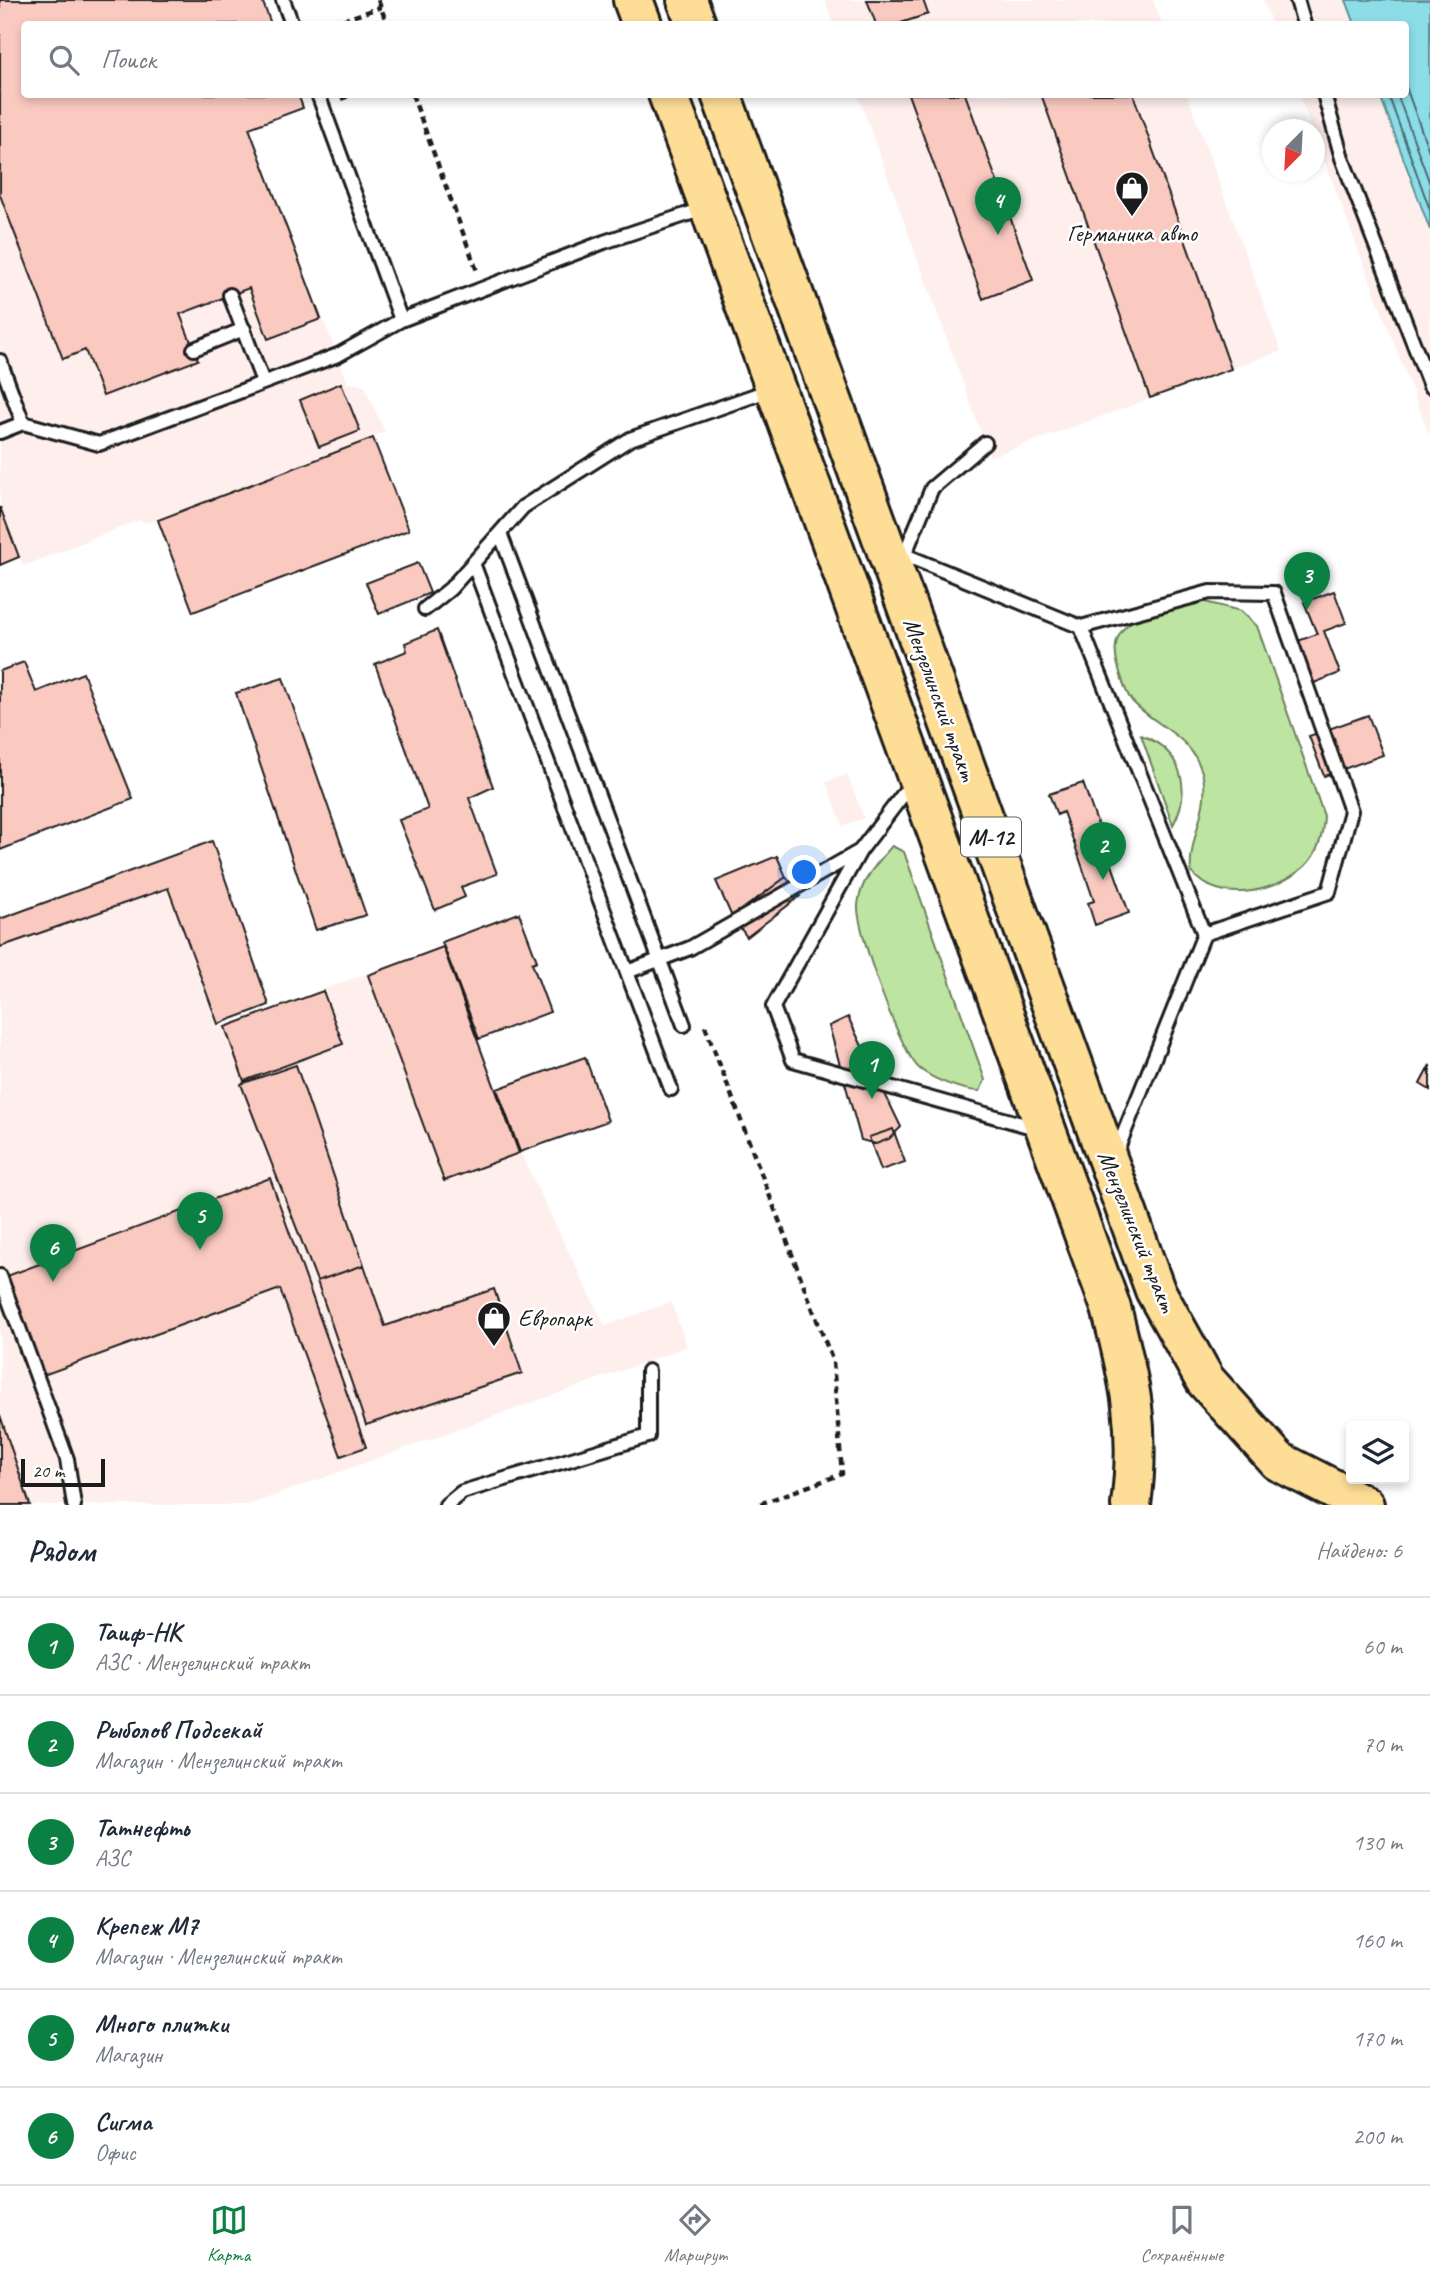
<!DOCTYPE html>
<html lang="ru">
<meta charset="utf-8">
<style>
body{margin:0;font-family:Caveat,sans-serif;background:#f6f6f7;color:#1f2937}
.controls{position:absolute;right:21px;bottom:21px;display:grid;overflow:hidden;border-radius:7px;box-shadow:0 4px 10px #0003}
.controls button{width:63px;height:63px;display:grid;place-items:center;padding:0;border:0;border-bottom:2px solid #e0e1e3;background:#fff;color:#1f2937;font:35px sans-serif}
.compass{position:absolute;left:1262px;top:119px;width:63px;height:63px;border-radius:50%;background:#fff;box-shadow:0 4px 10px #0003;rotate:204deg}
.scale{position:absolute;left:21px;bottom:18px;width:84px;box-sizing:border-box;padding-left:7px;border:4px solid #1c1c1c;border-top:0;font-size:19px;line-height:24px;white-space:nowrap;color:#1c1c1c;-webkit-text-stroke:5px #fff;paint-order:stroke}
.you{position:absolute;left:805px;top:873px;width:24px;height:24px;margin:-18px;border:5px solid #fff;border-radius:50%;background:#1a73e8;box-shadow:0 0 0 10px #1a73e833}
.badge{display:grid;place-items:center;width:46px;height:46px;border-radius:50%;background:#0b8043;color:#fff;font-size:23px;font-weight:700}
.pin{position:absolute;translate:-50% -58px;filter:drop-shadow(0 2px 4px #0008)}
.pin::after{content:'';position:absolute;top:37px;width:24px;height:21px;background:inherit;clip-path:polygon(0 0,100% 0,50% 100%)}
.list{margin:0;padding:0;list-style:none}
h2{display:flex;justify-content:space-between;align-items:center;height:91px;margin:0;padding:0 28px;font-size:30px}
h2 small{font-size:23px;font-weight:400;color:#747a83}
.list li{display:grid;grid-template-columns:46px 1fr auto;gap:21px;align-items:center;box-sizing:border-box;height:98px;padding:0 28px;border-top:2px solid #e0e1e3}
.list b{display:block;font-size:26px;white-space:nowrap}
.list p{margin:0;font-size:23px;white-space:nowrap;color:#747a83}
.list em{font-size:23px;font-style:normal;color:#747a83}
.icon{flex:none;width:38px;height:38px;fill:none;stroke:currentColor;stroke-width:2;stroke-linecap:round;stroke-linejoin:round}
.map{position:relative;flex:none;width:1430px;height:1505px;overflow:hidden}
.search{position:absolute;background:#fff;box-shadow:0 4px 10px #0003;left:21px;right:21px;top:21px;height:77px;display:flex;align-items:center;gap:18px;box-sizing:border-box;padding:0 24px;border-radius:7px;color:#747a83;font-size:26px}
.sheet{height:679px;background:#fff}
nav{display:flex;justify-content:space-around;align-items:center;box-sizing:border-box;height:98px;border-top:2px solid #e0e1e3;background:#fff;font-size:19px;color:#747a83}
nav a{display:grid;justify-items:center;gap:4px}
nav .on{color:#0b8043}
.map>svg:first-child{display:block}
</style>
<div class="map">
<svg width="1430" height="1505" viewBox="0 0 1430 1505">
<rect width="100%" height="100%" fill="#fff"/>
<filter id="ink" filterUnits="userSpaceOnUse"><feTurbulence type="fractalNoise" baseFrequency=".0143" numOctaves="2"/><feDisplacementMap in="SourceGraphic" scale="14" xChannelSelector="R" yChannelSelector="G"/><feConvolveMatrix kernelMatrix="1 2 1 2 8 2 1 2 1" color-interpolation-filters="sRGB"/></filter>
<g filter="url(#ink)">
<path fill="#feefec" d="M0 0H262L271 24H24V94L298 95 303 108 249 129 348 383 364 385 385 432 148 523 139 520 24 566 19 558 0 565Z
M825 0H1153L1162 24H833Z
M1263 0H1430V437L1299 95 1406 94V24H1272Z
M858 95H1187L1281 351 990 457Z
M847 774 864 818 843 826 826 782Z
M168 888 217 1028 443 946 520 1152 605 1326 671 1302 687 1347 248 1505H0V947Z"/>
<path fill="#bde4a0" stroke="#6c805e" stroke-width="2" d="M1201 601 1241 611 1257 626 1324 816C1323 834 1319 853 1305 866 1276 893 1219 905 1191 872 1188 837 1212 806 1202 772 1190 734 1156 727 1132 701 1124 691 1122 678 1118 666 1102 613 1167 608 1201 601Z
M1141 735C1181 750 1193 788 1173 825Z
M892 846 904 852 985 1080 980 1091C963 1091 934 1080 920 1069 901 1054 856 930 858 905 860 881 877 863 892 846Z"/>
<path fill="#8cdde7" stroke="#5f9096" stroke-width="2" d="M1346 0H1430V230L1380 95 1406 94V24H1355Z"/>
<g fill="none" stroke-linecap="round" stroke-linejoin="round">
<path stroke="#49696d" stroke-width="2" d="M1406 87 1430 154
M1388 94 1430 210
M1397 94 1430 184"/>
</g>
<path fill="#facac1" stroke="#1c1c1c" stroke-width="2" d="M0 0H262L271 24H24V94H298L303 108 249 128 321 319 268 339 249 288 180 314 198 360 103 396 85 350 63 359 0 195Z
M867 0H923L928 14 898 24H876Z
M908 94H965L1033 280 983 299Z
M1041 94H1133L1231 369 1150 398Z
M341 383 360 431 319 447 300 400Z
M373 438 409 530 193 612 158 520Z
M0 507 19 557 0 565Z
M418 563 430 593 379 614 366 583Z
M1334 591 1346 623 1324 631 1340 673 1314 683 1298 641 1317 634 1304 602Z
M437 630 493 787 469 798 497 874 461 887 465 897 435 910 399 820 428 809 375 664 407 651 405 643Z
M24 662 36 692 83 673 133 799 0 850V671Z
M283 678 366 915 316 930 236 693Z
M1368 715 1383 755 1324 776 1309 736Z
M1083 783 1129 913 1095 925 1088 903 1094 901 1079 857 1063 812 1057 815 1049 794Z
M212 841 269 1005 218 1024 168 888 0 947V919Z
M777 856 786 877 732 917 716 881Z
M786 877 800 896 747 937 732 917Z
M519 913 537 961 532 963 550 1012 479 1039 442 942Z
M443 947 519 1153 444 1181 368 975Z
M323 991 343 1044 244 1081 225 1027Z
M848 1017 901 1127 889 1139 876 1144 861 1140 829 1026Z
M585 1057 608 1121 520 1152 497 1089Z
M296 1065 364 1265 317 1281 241 1084Z
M1430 1065V1090L1420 1084Z
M893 1129 905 1162 881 1170 869 1137Z
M270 1178 366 1447 341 1456 280 1289 38 1377 7 1276Z
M364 1265 385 1326 494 1289 522 1373 366 1425 317 1281Z
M0 1415 30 1505H0Z"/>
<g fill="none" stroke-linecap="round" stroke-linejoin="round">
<g stroke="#1c1c1c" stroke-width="18">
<path id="service" d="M283 0 292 24
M1297 0 1304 24
M318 94 401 320 604 242 706 208
M1324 94 1342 158 1430 386
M230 295 263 382
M194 349 244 329
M0 361 23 423 99 444 338 355 401 320
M0 432 23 423
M500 533 684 1025
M895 551 1081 627 1210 592 1274 593 1351 811 1329 892 1204 934 1116 1153
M902 561 932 488 985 443
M473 563 671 1089
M425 609 450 589 523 507 630 439 770 390
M1081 627 1204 934
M912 783 860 851 773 1007 793 1060 1039 1129
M627 972 690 948 860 851
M0 1276 67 1459 74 1505
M446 1505 462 1492 648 1436V1371"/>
</g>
<g stroke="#1c1c1c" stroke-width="44">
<path id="primary" d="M633 0 642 24
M687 0 696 24
M668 94 1111 1308C1130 1380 1141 1429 1131 1505
M721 94 1155 1290 1205 1380 1278 1461 1364 1505"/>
</g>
<path stroke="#1c1c1c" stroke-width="4.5" stroke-dasharray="7 5" stroke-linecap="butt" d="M378 0 387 24
M331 24 381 7
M412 94 477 271
M341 99 354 94
M705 1026 833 1362 842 1474 757 1505"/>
<use href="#service" stroke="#fff" stroke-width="12"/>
<use href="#primary" stroke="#fedd96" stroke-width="38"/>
</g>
</g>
<defs>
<g id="shop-pin" transform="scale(1.75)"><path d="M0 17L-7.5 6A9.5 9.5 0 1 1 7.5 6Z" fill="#1c1c1c" stroke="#fff"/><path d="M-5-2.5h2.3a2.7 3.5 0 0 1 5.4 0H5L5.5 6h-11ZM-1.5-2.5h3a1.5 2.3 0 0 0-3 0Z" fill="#fff"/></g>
</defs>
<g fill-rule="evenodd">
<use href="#shop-pin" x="1132" y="188"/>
<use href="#shop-pin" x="494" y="1318"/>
</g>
<g text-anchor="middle" stroke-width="5" stroke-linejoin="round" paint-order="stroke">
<rect fill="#fff" stroke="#606060" stroke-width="2" x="961" y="817.5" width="60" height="39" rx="5"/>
<g font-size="23" font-weight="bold" fill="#1c1c1c">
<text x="991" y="845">М-12</text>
</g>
<g font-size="24" fill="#1c1c1c" stroke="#fff">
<text x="1132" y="241">Германика авто</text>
<text x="518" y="1326" text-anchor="start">Европарк</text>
</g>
<g font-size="24" fill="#1c1c1c" stroke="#fff">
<text transform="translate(940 699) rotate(70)" y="8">Мензелинский тракт</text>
<text transform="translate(1137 1231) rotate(68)" y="8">Мензелинский тракт</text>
</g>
</g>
</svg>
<div class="controls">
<button><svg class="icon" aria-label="layers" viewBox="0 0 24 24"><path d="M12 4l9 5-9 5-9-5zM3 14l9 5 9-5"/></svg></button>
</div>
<svg class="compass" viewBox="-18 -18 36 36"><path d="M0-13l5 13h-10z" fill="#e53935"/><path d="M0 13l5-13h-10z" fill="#747a83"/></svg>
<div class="scale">20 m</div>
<div class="you"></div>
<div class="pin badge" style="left:872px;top:1099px">1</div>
<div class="pin badge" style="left:1103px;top:880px">2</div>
<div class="pin badge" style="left:1307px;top:610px">3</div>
<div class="pin badge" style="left:998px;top:235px">4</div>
<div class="pin badge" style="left:200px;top:1250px">5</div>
<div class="pin badge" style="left:53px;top:1282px">6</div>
<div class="search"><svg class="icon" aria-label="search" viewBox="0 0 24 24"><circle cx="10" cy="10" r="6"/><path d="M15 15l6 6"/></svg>Поиск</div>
</div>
<section class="sheet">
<h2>Рядом<small>Найдено: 6</small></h2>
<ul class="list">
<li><span class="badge">1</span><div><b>Таиф-НК</b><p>АЗС · Мензелинский тракт</p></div><em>60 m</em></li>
<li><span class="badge">2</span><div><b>Рыболов Подсекай</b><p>Магазин · Мензелинский тракт</p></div><em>70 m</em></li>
<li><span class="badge">3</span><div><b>Татнефть</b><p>АЗС</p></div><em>130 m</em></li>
<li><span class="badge">4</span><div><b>Крепеж М7</b><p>Магазин · Мензелинский тракт</p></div><em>160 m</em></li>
<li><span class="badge">5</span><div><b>Много плитки</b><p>Магазин</p></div><em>170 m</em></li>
<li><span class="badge">6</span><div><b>Сигма</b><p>Офис</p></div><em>200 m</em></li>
</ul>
</section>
<nav>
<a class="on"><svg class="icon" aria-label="map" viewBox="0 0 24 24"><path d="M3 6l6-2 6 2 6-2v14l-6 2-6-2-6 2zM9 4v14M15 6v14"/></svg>Карта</a>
<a><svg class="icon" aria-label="directions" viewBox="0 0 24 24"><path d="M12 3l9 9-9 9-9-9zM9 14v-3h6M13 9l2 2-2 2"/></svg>Маршрут</a>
<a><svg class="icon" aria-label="saved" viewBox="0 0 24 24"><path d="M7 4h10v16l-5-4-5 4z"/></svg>Сохранённые</a>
</nav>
